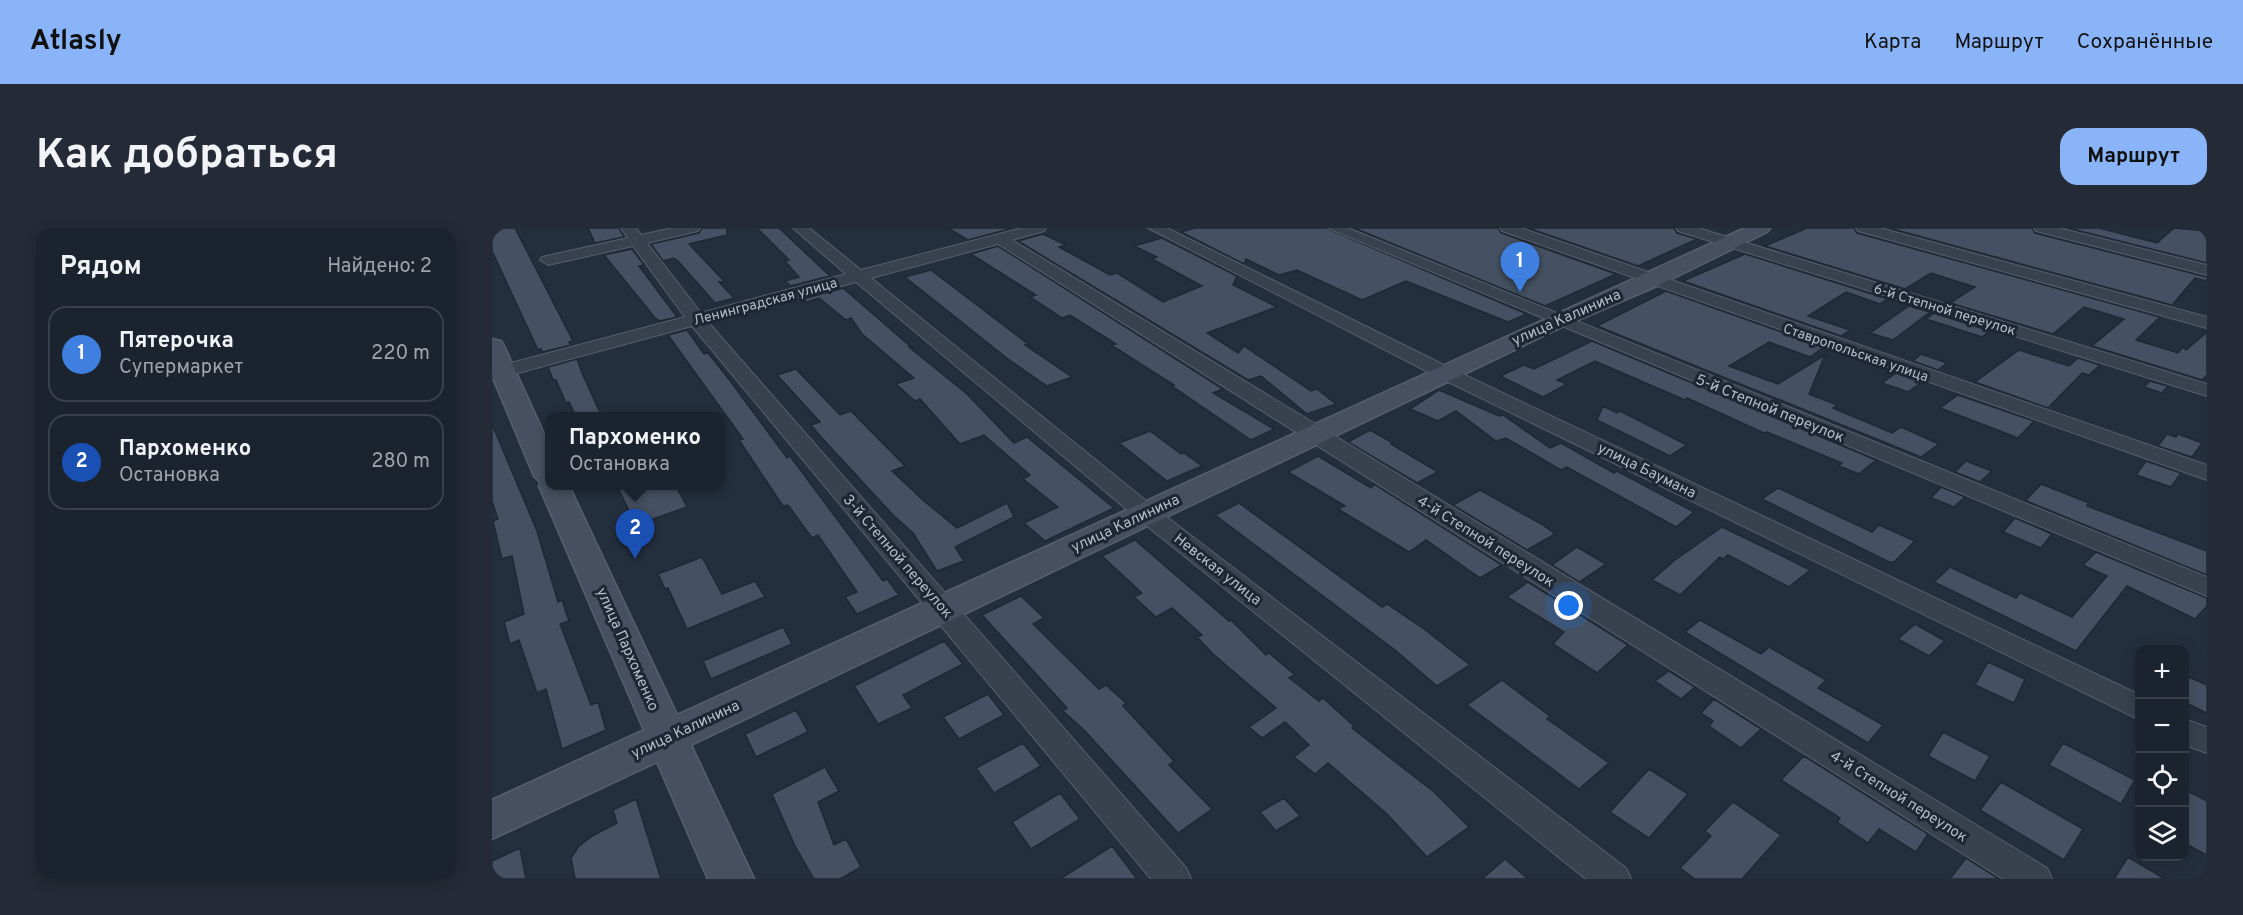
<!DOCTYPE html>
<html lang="ru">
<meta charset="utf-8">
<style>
body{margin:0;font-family:Overpass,sans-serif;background:#242b36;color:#f1f3f6}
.controls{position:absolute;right:18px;bottom:18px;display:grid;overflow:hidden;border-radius:12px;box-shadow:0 3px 15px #0003}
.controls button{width:54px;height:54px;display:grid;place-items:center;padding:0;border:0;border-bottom:2px solid #39404a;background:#1b232e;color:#f1f3f6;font:30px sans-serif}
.you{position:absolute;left:1077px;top:378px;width:21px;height:21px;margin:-15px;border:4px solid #fff;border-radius:50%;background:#1a73e8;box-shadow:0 0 0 9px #1a73e833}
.badge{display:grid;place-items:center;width:39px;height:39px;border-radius:50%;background:#8ab4f8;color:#fff;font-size:20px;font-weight:700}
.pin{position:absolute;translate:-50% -50px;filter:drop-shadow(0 2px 3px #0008)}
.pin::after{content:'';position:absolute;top:32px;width:21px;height:18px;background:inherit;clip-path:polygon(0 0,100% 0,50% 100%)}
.popup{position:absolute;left:53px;top:184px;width:180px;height:78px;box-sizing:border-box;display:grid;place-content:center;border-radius:12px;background:#1b232e;filter:drop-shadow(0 2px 4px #0005);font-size:20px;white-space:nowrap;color:#a0a4aa}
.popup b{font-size:22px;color:#f1f3f6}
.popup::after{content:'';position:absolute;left:50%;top:100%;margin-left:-12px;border:12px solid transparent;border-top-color:#1b232e}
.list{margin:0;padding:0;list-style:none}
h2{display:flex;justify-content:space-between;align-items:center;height:78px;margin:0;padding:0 24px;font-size:26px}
h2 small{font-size:20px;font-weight:400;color:#a0a4aa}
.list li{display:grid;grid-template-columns:39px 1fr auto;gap:18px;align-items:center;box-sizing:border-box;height:96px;margin:0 12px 12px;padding:0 12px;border:2px solid #39404a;border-radius:18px}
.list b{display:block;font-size:22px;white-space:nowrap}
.list p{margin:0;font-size:20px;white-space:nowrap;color:#a0a4aa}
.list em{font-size:20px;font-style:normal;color:#a0a4aa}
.icon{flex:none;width:33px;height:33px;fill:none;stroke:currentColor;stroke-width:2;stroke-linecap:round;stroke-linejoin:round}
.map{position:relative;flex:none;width:1715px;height:651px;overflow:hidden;border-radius:18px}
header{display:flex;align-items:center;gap:36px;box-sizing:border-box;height:84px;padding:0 30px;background:#8ab4f8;color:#111}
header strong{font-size:28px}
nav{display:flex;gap:33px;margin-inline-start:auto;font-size:21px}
.intro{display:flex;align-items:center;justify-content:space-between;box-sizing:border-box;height:144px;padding:0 36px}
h1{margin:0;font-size:42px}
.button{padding:15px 27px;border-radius:18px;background:#8ab4f8;color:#111;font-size:21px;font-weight:700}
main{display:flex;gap:36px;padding:0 36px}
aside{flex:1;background:#1b232e;border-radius:18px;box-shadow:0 3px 15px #0003}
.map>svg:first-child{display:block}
</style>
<header>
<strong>Atlasly</strong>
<nav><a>Карта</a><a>Маршрут</a><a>Сохранённые</a></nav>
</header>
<div class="intro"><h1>Как добраться</h1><a class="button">Маршрут</a></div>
<main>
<aside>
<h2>Рядом<small>Найдено: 2</small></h2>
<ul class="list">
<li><span class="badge" style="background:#3f7fe0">1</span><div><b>Пятерочка</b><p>Супермаркет</p></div><em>220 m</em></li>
<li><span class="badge" style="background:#1a4fb4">2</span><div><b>Пархоменко</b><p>Остановка</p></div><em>280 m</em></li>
</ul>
</aside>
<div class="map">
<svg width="1715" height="651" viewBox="0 0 1715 651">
<rect width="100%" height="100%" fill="#242f3e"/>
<path fill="#455162" stroke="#1f2835" stroke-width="1.5" d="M0 0H23L81 113 77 114 79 117 50 124 49 121 46 122 0 23Z
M96 0H127L132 9 103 15Z
M210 0H235V7L197 16 232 53 227 54 242 70 223 75 186 33 182 30 171 33 159 16 207 5Z
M265 0H287L338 48 299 58 293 53 307 49 293 33 297 32Z
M456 0H521L476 12Z
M703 0H834L1035 86 1016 94 914 53 870 72 805 42 787 47 754 31 752 36 689 4Z
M862 0H1006L1009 5 1124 46 1053 78Z
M1036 0H1182L1185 5 1205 11 1146 38Z
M1315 0H1362L1365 5 1668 89 1644 112 1686 125 1691 119 1694 122 1715 104V147L1710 152 1600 118 1632 91 1592 79 1561 106 1458 75 1483 59 1439 45 1413 61 1273 18Z
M1397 0H1540L1543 5 1715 49V53L1703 50 1680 77Z
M1576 0H1607L1665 15 1682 0 1715 3V35Z
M551 6 574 17 567 19 618 47 625 45 671 74 710 58 660 31 665 29 642 18 670 10 745 48 741 57 785 79 715 105 746 125 752 118 819 163 825 161 844 176 815 186 769 148 756 152 526 13Z
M506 18 731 161 721 165 782 201 759 212 680 158 682 157 619 117 624 116 578 87 570 90 538 69 544 67 479 26Z
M140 21 152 37 147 38 185 89 168 93 164 91 112 27Z
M1253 26 1396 71 1388 76 1354 64 1316 88 1358 102 1349 108 1191 53Z
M439 42 536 116 533 117 580 149 555 158 516 131 413 49Z
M351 60 419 119H417L475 166 522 215 535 209 622 280 553 313 532 295 566 279 531 251 538 247 492 207 468 216 428 171 423 173 404 156 422 150 370 106 359 90 354 92 327 70 315 74 311 71Z
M1174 63 1332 119 1318 129 1277 114 1237 138 1286 156 1333 127 1317 166 1345 177 1341 180 1400 205 1409 199 1447 216 1429 229 1105 98Z
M1417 78 1438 84 1401 112 1378 105Z
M1442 85 1498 103 1490 109 1434 91Z
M195 102 212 126 216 125 239 154 295 230 298 228 391 353 395 351 407 367 365 386 353 369 365 364 326 307 320 310 296 277 291 278 247 212 251 211 176 107Z
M1100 113 1384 232 1367 246 1347 238 1350 235 1275 204 1272 205 1195 170 1193 172 1103 133 1065 152 1075 156 1051 169 1008 148 1032 137 1042 141Z
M1527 122 1577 138 1586 130 1608 137 1597 147 1590 145 1556 180 1483 154Z
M1429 126 1455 135 1446 142 1421 133Z
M85 131 90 145 110 189H84L77 174 74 175 64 152H61L56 139Z
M304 141 348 187 359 183 413 238 400 243 432 273 465 300 515 275 522 289 463 319 472 333 445 343 421 305 401 287 329 209 319 197 328 194 285 147Z
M1404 145 1430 154 1416 164 1390 155Z
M1658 153 1676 158 1670 165 1652 159Z
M947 162 1007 188 1011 187 1058 220 1069 215 1122 245 1125 243 1202 284 1184 299 1075 239 1069 242 1014 210 1004 213 964 183 946 193 918 181Z
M1466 167 1542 193 1526 210 1448 180Z
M1111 178 1125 185 1128 183 1195 217 1178 228 1105 192Z
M0 196 45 303 66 374 70 372 77 393 68 396 99 477 106 474 114 502 70 521 54 461 45 465 27 412 18 416 12 394 32 386 20 328 10 331 1 293 6 291 0 273Z
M878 202 901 215 899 216 946 244 925 255 856 214Z
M658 203 689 226 692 225 710 238 675 253 627 215Z
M1675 206 1684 209 1686 206 1710 215 1700 229 1666 218Z
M826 228 879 260 882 256 1010 337 988 350 934 312 917 324 846 281 853 278 796 244Z
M1474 233 1500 243 1488 254 1463 244Z
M1654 233 1689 245 1679 259 1644 247Z
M1549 256 1597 275 1595 278 1715 323V347L1537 274 1534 272Z
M125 258H184L195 279 144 297Z
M1449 259 1473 269 1462 279 1439 270Z
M1286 260 1380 304 1387 297 1423 313 1402 334H1397L1270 271Z
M988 262 1051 297 1063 306 1035 322 961 277Z
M747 275 890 379 895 376 932 401 978 437 945 458 903 422 723 287Z
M1523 290 1560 306 1549 320 1511 304Z
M1230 299 1282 324 1318 342 1297 359 1236 327 1231 331 1228 329 1188 367 1160 352 1183 332Z
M643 312 737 393 739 392 774 427 777 425 803 447 797 450 827 473 831 470 862 498 860 500 942 564 977 599 935 629 895 586 836 535 823 546 802 529 817 517 793 494 770 510 757 499 784 480 721 426 705 409 710 407 680 380 664 389 642 369 650 365 610 328Z
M1085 319 1114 336 1087 354 1060 337Z
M1604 324 1715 370V378L1703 391 1635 358 1584 423 1442 354 1458 339 1524 370 1528 365 1580 389 1615 348 1591 337Z
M210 329 230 366 263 353 273 369 195 401 176 360 173 361 166 346Z
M1036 354 1136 417 1105 445 1061 416 1072 404 1015 369Z
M529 368 552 390 541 396 607 461 614 457 634 475 631 478 682 533 677 537 720 581 686 605 592 502 571 483 575 480 490 387Z
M1208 392 1269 426 1277 419 1334 452 1326 460 1391 497 1376 515 1193 404Z
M1423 396 1453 413 1437 428 1406 411Z
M291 399 300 416 219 451 211 433Z
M452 413 471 436 411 467 420 480 386 496 362 458Z
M1496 434 1533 451 1522 475 1483 457Z
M1177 443 1203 459 1189 471 1163 453Z
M1692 447 1715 457V485L1692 474Z
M1010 452 1058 488 1055 491 1117 535 1087 561 975 477Z
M496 466 512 487 467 511 451 489Z
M1222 471 1269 501 1249 520 1217 498 1221 493 1209 485Z
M304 482 316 504 264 529 253 506Z
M1451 504 1498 528 1483 553 1436 528Z
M531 515 549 538 502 565 484 540Z
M1571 515 1643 552 1629 576 1557 537Z
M1312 528 1436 606 1424 624 1387 601 1376 615 1345 594 1348 590 1289 552Z
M333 539 347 563 326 574 342 617 354 611 369 639 348 651H322L303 618 280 566Z
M1157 541 1196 566 1157 610 1118 584Z
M1509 554 1591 601 1572 632 1488 582Z
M1692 561 1715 573V627L1692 615Z
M568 565 588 591 539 621 520 594Z
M792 570 808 588 784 603 768 584Z
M144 571 169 651H83L79 630 87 618 102 607 125 595 121 582Z
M1241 574 1289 607 1250 651H1203L1188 640 1219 608 1213 603Z
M620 618 645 651H568Z
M28 620 34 651H0V633Z
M1636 629 1673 651H1622Z
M1474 630 1507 651H1458Z
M1013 631 1036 651H990Z"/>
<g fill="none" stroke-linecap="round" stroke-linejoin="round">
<g stroke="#565f6c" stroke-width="2">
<path id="street" d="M129 0H144L149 7 181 0H208L206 3 155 15 209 85 354 46 301 0H317L369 42 530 0H554L552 3 520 12 1555 640 1560 651H1511L506 16 379 50 663 280 1134 640 1139 651H1094L645 290 364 54 216 94 694 640 699 651H659L200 98 0 152V140L193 89 141 18 56 37 48 32 50 29 136 10Z
M656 0H675L960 141 1648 467V492L946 149Z
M836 0H856L1715 349V368Z
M1008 0H1029L1715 237V252L1010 3Z
M1184 0H1206L1715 156V168L1186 3Z
M1364 0H1388L1715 89V100L1366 3Z
M1542 0H1567L1715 37V47L1544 3Z
M1692 491 1715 499V525L1692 517Z"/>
</g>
<g stroke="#565f6c" stroke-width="3">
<path id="secondary" d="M1253 0H1278L1275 4 1167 57 1072 98 199 517 262 651H216L165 534 0 611V572L152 502 47 258 49 255 42 248 0 147V111L9 113 12 118 57 217V258H77L185 487Z"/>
</g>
<use href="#street" fill="#38414e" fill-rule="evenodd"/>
<use href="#secondary" fill="#465061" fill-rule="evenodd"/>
</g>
<g text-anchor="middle" stroke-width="6" stroke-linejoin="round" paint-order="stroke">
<g font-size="14" fill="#b4bcc9" stroke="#1d2633">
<text transform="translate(273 73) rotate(-15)" y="5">Ленинградская улица</text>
<text transform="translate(1453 81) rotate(17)" y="5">6-й Степной переулок</text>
<text transform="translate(1364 124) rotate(19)" y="5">Ставропольская улица</text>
</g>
<g font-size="15" fill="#b4bcc9" stroke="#1d2633">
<text transform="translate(1074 89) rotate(-24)" y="5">улица Калинина</text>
<text transform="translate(1278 180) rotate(22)" y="5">5-й Степной переулок</text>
<text transform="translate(1155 242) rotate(26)" y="5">улица Баумана</text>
<text transform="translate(633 295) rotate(-25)" y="5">улица Калинина</text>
<text transform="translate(994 313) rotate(32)" y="5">4-й Степной переулок</text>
<text transform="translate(406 328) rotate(49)" y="5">3-й Степной переулок</text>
<text transform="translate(726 341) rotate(38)" y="5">Невская улица</text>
<text transform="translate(136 421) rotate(66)" y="5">улица Пархоменко</text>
<text transform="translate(193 501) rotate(-25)" y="5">улица Калинина</text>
<text transform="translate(1407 568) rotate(32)" y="5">4-й Степной переулок</text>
</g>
</g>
</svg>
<div class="controls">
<button>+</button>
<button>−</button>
<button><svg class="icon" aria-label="locate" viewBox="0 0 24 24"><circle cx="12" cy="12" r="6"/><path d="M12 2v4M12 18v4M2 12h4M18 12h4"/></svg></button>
<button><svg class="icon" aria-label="layers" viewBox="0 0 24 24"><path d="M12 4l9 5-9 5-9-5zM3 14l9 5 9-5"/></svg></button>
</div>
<div class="you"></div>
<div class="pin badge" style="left:1028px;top:64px;background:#3f7fe0">1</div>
<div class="pin badge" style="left:143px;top:331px;background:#1a4fb4">2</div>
<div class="popup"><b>Пархоменко</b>Остановка</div>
</div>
</main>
